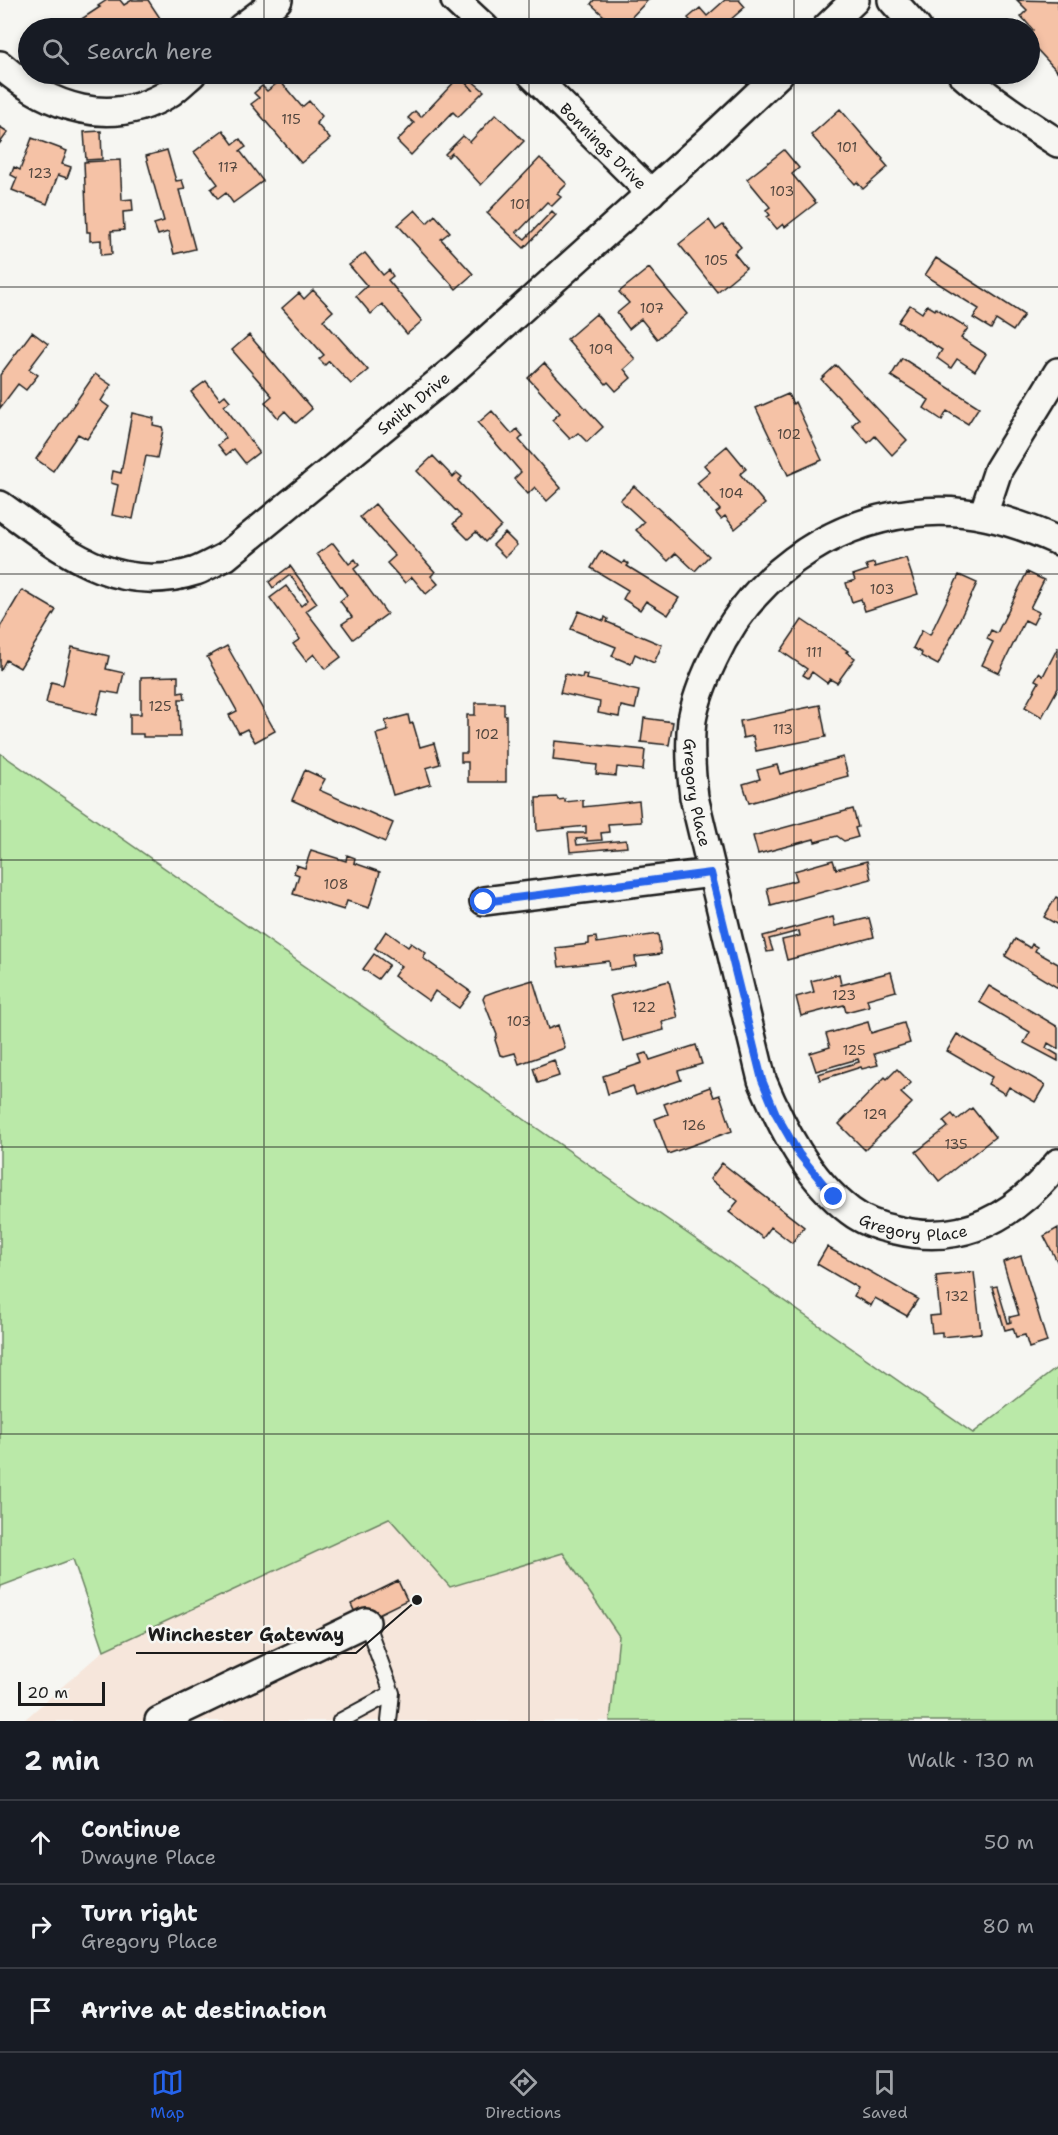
<!DOCTYPE html>
<meta charset="utf-8">
<style>
body{margin:0;font-family:"Shantell Sans",sans-serif;background:#242831;color:#f1f3f6}
.scale{position:absolute;left:18px;bottom:15px;width:87px;box-sizing:border-box;padding-left:6px;border:3px solid #1c1c1c;border-top:0;font-size:16px;line-height:21px;white-space:nowrap;color:#1c1c1c;-webkit-text-stroke:4px #f6f6f2;paint-order:stroke}
.stop{position:absolute;width:18px;height:18px;margin:-14px;border:4px solid #2563eb;border-radius:50%;background:#fff}
.stop.end{background:#2563eb;border-color:#fff;box-shadow:0 2px 6px #0008}
.list{margin:0;padding:0;list-style:none}
h2{display:flex;justify-content:space-between;align-items:center;height:78px;margin:0;padding:0 24px;font-size:26px}
h2 small{font-size:20px;font-weight:400;color:#9ea1a6}
.list li{display:grid;grid-template-columns:39px 1fr auto;gap:18px;align-items:center;box-sizing:border-box;height:84px;padding:0 24px;border-top:2px solid #363941}
.list b{display:block;font-size:22px;white-space:nowrap}
.list p{margin:0;font-size:20px;white-space:nowrap;color:#9ea1a6}
.list em{font-size:20px;font-style:normal;color:#9ea1a6}
.icon{flex:none;width:33px;height:33px;fill:none;stroke:currentColor;stroke-width:2;stroke-linecap:round;stroke-linejoin:round}
.map{position:relative;flex:none;width:1058px;height:1721px;overflow:hidden}
.search{position:absolute;background:#171b24;box-shadow:0 3px 9px #0003;left:18px;right:18px;top:18px;height:66px;display:flex;align-items:center;gap:15px;box-sizing:border-box;padding:0 21px;border-radius:33px;color:#9ea1a6;font-size:22px}
.sheet{height:330px;background:#171b24}
nav{display:flex;justify-content:space-around;align-items:center;box-sizing:border-box;height:84px;border-top:2px solid #363941;background:#171b24;font-size:16px;color:#9ea1a6}
nav a{display:grid;justify-items:center;gap:3px}
nav .on{color:#2563eb}
.map>svg:first-child{display:block}
</style>
<div class="map">
<svg width="1058" height="1721" viewBox="0 0 1058 1721">
<rect width="100%" height="100%" fill="#f6f6f2"/>
<filter id="ink" filterUnits="userSpaceOnUse"><feTurbulence type="fractalNoise" baseFrequency=".0167" numOctaves="2"/><feDisplacementMap in="SourceGraphic" scale="12" xChannelSelector="R" yChannelSelector="G"/><feConvolveMatrix kernelMatrix="1 2 1 2 8 2 1 2 1" color-interpolation-filters="sRGB"/></filter>
<g filter="url(#ink)">
<path fill="#f6e6db" d="M389 1518 628 1565 610 1721H23L104 1650Z"/>
<path fill="#bae9a8" stroke="#6b8262" stroke-width="1.5" d="M0 753 973 1433 1058 1367V1721H610L619 1636 563 1553 450 1587 389 1518 104 1650 73 1559 1 1586 0 1590Z"/>
<path fill="#f5c2a6" stroke="#1c1c1c" stroke-width="1.5" d="M107 0H120L124 5 132 0H148L164 24 158 28H76L74 24 100 7 98 6Z
M594 0H648L621 28H617L591 4Z
M725 0H739L745 7 721 28H692L695 26 688 18 700 8 707 16Z
M1017 0 1058 1V72L1030 42V33L1033 30 1021 16 1027 10Z
M346 74H373V78L347 80Z
M464 74 484 91 458 117 453 112 411 155 397 141 414 123 408 118 415 111 421 117 459 77 474 91 461 77Z
M280 81 302 107 309 101 322 116 316 123 330 139 301 163 251 104 259 98 254 93 262 86 267 91Z
M840 109 883 159 882 160 888 167 863 189 857 182 855 184 811 135Z
M496 114 524 141 481 185 452 153 448 157 445 154 463 136 470 142Z
M0 127 8 132 0 143Z
M223 130 233 144 240 139 246 147 240 151 263 181 233 203 226 193 218 199 211 189 218 184 194 152Z
M101 131 102 159 86 160 84 132Z
M32 138 67 151 62 164 71 167 67 178 58 175 47 204 12 190 17 178 11 175 14 167 20 170Z
M167 150 176 181 182 180 185 189 179 190 195 249 174 254 168 232 158 235 154 224 164 221 146 156Z
M784 150 799 168 792 174 816 203 785 227 783 224 777 229 767 217 770 215 766 210 770 207 747 179Z
M540 158 567 184 557 194 561 197 552 206 547 202 519 231 518 230 516 232 525 239 552 211 556 215 524 248 487 213Z
M120 160 122 200 132 199 133 211 123 212 124 230 111 231 112 254 101 255V240L90 241V232H87L84 162Z
M415 210 427 223 435 215 450 232 441 239 473 274 456 289 398 225Z
M709 220 716 230 723 225 741 247 734 253 746 268 717 292 679 244Z
M365 253 383 275 389 270 393 276 388 280 422 321 407 334 382 304 371 314 356 296 367 286 349 265Z
M936 258 1024 315 1013 331 996 320 991 329 973 318 979 309 925 275Z
M649 268 687 314 657 339 641 319 629 329 617 313 629 303 619 292Z
M313 290 333 311 323 320 368 370 351 384 329 361 325 365 319 359 324 355 282 308 299 293 304 299Z
M910 305 922 313 927 305 935 310 936 308 968 328 961 338 986 354 975 371 957 359 951 368 937 358 942 350 898 322Z
M596 314 635 359 624 369 631 378 616 391 608 382 606 384 567 339Z
M32 332 48 344 29 369 38 375 26 390 18 384 0 408V375Z
M249 335 312 409 296 423 285 411 278 418 265 402 272 396 232 350Z
M902 358 979 407 968 424 947 411 942 420 924 408 929 400 891 376Z
M544 363 603 427 587 442 578 433 570 439 552 420 560 413 528 378Z
M836 365 907 440 892 455 875 436 868 443 852 425 859 419 821 379Z
M95 374 111 385 101 401 109 407 87 439 78 434 53 471 36 459Z
M206 381 220 399 225 395 230 401 224 406 259 452 245 463 234 449 226 455 218 445 226 438 191 392Z
M788 394 793 404 795 402 822 460 788 475 756 408Z
M492 411 512 434 517 429 523 436 519 440 561 488 547 501 535 487 528 494 514 479 521 472 478 423Z
M132 413 154 418 153 425 162 427 163 430 157 458 146 456 133 519 112 515 118 485 111 483 113 471 121 473Z
M727 446 746 469 740 474 765 504 735 529 725 516 721 519 716 513 720 510 697 483 710 472 704 465Z
M433 456 453 477 457 473 462 477 458 481 501 526 485 542 476 532 468 539 453 524 461 516 417 471Z
M634 486 709 556 695 571 676 553 668 561 636 530 644 522 620 500Z
M375 504 435 572 431 576 438 584 426 594 412 577 405 583 387 563 395 556 360 517Z
M505 533 517 545 505 557 493 545Z
M333 543 349 564 355 559 359 565 354 569 387 614 353 639 342 624 352 617 340 601 347 595 317 554Z
M601 551 622 564 624 561 629 564 627 566 679 598 668 615 646 601 640 610 623 599 628 590 591 568Z
M906 558 918 594 865 611 861 599 852 602 846 583 855 580 853 575 868 570 866 565 874 563 875 567Z
M290 566 317 603 306 611 341 657 325 669 314 654 306 661 293 644 300 639 270 598 286 586 301 606 308 600 290 575 273 588 269 582Z
M1027 572 1044 580 1030 608 1039 612 1033 624 1025 620 999 673 982 665 993 642 987 639 991 630 997 633Z
M959 575 977 583 938 665 921 656 922 653 913 648 922 630 930 635Z
M22 590 56 610 20 668 6 660 0 671V627Z
M579 611 604 621 605 617 608 619 607 622 662 645 654 663 635 654 631 664 612 656 616 647 571 629Z
M802 620 848 651 846 652 855 658 837 683 830 679 827 683 812 672 808 678 803 675 807 669 781 651Z
M227 646 275 731 255 742 247 729 239 733 229 715 237 711 207 657Z
M72 647 109 656 106 669 124 673 119 694 102 691 96 715 46 703 51 682 63 685Z
M1058 647V688L1042 717 1025 707 1039 682 1035 680 1039 673 1043 676Z
M565 674 582 678 583 674 587 675 586 679 639 691 635 709 621 706 619 717 598 713 600 702 560 693Z
M178 676V693L184 692 185 699H179L180 737H143V734H130V714H141V677Z
M475 703H504V715H506V782H468V762H461V753H467V715H475Z
M820 705 826 737 756 751 753 736 743 738 740 721Z
M408 715 410 724 413 723 420 747 434 743 440 764 426 768 431 784 393 795 376 734 388 731 385 721Z
M644 718 673 722 669 745 641 742Z
M555 741 645 750 643 770 617 767 616 776 596 774 597 765 553 760Z
M843 757 848 776 749 803 743 784 760 779 757 770 777 765 780 774Z
M305 770 325 779 319 790 393 823 385 842 292 800Z
M557 797 558 800 565 799V802L583 800V807L639 801 641 822 608 824 609 832 601 833 602 840 587 841V838L576 839 577 845 626 840 627 847 570 852 568 833H586V826L537 831 536 798Z
M853 809 858 827 855 828 858 837 844 841 837 836 815 842 814 839 758 854 753 836Z
M311 850 346 861 347 855 355 858 354 863 380 872 369 908 347 901 344 910 293 894 299 875 294 873 296 865 305 868Z
M833 860 836 869 867 861 871 879 771 906 767 888 797 880 794 871Z
M1056 897 1058 898V925L1044 917Z
M833 917 835 926 869 918 874 937 787 960 782 940 800 936 799 931 769 939 773 951 767 952 763 936Z
M386 931 408 947 411 943 426 953 423 958 471 992 459 1008 435 991 429 1001 394 976 401 966 375 948Z
M658 934 661 954 635 957 636 966 610 970 609 961 559 967 556 948 589 944V938L596 937 597 943Z
M1015 939 1030 948 1032 944 1037 947 1035 951 1058 964V988L1005 956Z
M374 954 389 965 378 979 363 969Z
M891 972 896 991 867 999 869 1006 846 1012 844 1005 801 1016 796 997 814 992 811 981 839 974 841 985Z
M533 980 548 1029 558 1025 565 1048 519 1064 515 1053 504 1056 500 1055 495 1040 497 1035 483 999 485 995 496 991Z
M669 981 678 1018 662 1022 664 1030 623 1041 610 996Z
M989 986 1058 1027V1049L1048 1043 1046 1048 1058 1055V1061L1024 1043 1030 1032 979 1002Z
M868 1022 871 1033 904 1023 910 1043 874 1054 878 1065 862 1069 861 1067 820 1080 818 1074 859 1062 858 1059 816 1071 810 1053 830 1047 826 1034Z
M957 1034 1045 1085 1035 1102 1009 1087 1005 1094 988 1084 992 1077 947 1051Z
M696 1045 702 1064 678 1071 681 1080 636 1095 633 1086 608 1094 603 1076 642 1063 639 1055 647 1053 650 1060Z
M554 1060 559 1076 538 1083 533 1068Z
M897 1069 911 1083 901 1093 912 1103 865 1150 839 1124 885 1077 887 1079Z
M710 1087 714 1097 720 1095 732 1131 668 1154 655 1119 668 1114 664 1104Z
M972 1108 995 1137 939 1181 916 1152 948 1127 943 1121 952 1114 957 1120Z
M722 1163 804 1227 792 1243 771 1227 763 1238 729 1212 738 1201 710 1179Z
M1058 1228V1263L1044 1236Z
M827 1247 918 1299 907 1316 875 1298 871 1306 854 1296 858 1288 817 1264Z
M1021 1256 1047 1342 1029 1348 1025 1335 1016 1337 1013 1328 1005 1330 992 1287 997 1286 1008 1323 1011 1322 1010 1317 1019 1315 1003 1262Z
M974 1272 981 1333 942 1337V1332L932 1333 930 1316 940 1315 936 1276Z
M398 1581 407 1600 360 1623 351 1604Z"/>
<g fill="none" stroke-linecap="round" stroke-linejoin="round">
<g stroke="#1c1c1c" stroke-width="18">
<path id="service" d="M366 1622 392 1693 389 1721
M340 1721 392 1693"/>
</g>
<g stroke="#1c1c1c" stroke-width="32">
<g id="minor">
<path d="M455 0 485 28"/>
<path d="M892 0 917 28"/>
<path d="M241 28 278 0"/>
<path d="M826 28 855 0"/>
<path d="M0 65C49 108 111 130 171 92 178 87 185 80 192 74"/>
<path id="s1" d="M531 74 651 193"/>
<path d="M962 74C991 100 1025 122 1058 143"/>
<path id="s2" d="M0 505C62 549 114 597 196 571 206 567 216 561 225 557L456 368 707 142 779 74"/>
<path d="M983 515 998 470 1058 372"/>
<path id="s3" d="M1058 541C1012 520 964 506 913 513 825 523 749 580 713 660 704 679 696 698 692 720 689 745 691 771 694 797L762 1080C782 1128 808 1179 850 1211 863 1221 880 1227 896 1230 964 1247 1016 1215 1058 1163"/>
<path d="M484 901 712 873"/>
<path d="M159 1721 366 1622"/>
</g>
</g>
<use href="#service" stroke="#f6f6f2" stroke-width="14"/>
<use href="#minor" stroke="#f6f6f2" stroke-width="27"/>
</g>
</g>
<g fill="none" stroke-linecap="round" stroke-linejoin="round" filter="url(#ink)">
<path stroke="#2563eb" stroke-width="8" d="M484 902 711 873 762 1080 776 1114 799 1154 834 1197"/>
</g>
<path fill="none" stroke="#1c1c1c" stroke-width="1.5" stroke-opacity="0.55" d="M264 0V28M529 0V28M794 0V28M264 74V1721M529 74V1721M794 74V1721M0 287H1058M0 574H1058M0 860H1058M0 1147H1058M0 1434H1058"/>
<g text-anchor="middle" stroke-width="5" stroke-linejoin="round" paint-order="stroke">
<g font-size="14" fill="#52463e">
<text x="291" y="124">115</text>
<text x="847" y="152">101</text>
<text x="228" y="172">117</text>
<text x="40" y="178">123</text>
<text x="782" y="196">103</text>
<text x="520" y="209">101</text>
<text x="716" y="265">105</text>
<text x="652" y="313">107</text>
<text x="601" y="354">109</text>
<text x="789" y="439">102</text>
<text x="731" y="498">104</text>
<text x="882" y="594">103</text>
<text x="814" y="657">111</text>
<text x="160" y="711">125</text>
<text x="783" y="734">113</text>
<text x="487" y="739">102</text>
<text x="336" y="889">108</text>
<text x="844" y="1000">123</text>
<text x="644" y="1012">122</text>
<text x="519" y="1026">103</text>
<text x="854" y="1055">125</text>
<text x="875" y="1119">129</text>
<text x="694" y="1130">126</text>
<text x="956" y="1149">135</text>
<text x="957" y="1301">132</text>
</g>
<g font-size="16" fill="#1c1c1c" stroke="#f6f6f2">
<text dy="6" stroke="none"><textPath href="#s1" startOffset="102">Bonnings Drive</textPath></text>
<text dy="6" stroke="none"><textPath href="#s2" startOffset="492">Smith Drive</textPath></text>
<text dy="6" stroke="none"><textPath href="#s3" startOffset="546">Gregory Place</textPath></text>
<text dy="6" stroke="none"><textPath href="#s3" startOffset="1068">Gregory Place</textPath></text>
</g>
</g>
<path fill="none" stroke="#1c1c1c" stroke-width="2" d="M417 1600L356 1653H136"/>
<circle fill="#1c1c1c" stroke="#f6f6f2" stroke-width="2" cx="417" cy="1600" r="6"/>
<g font-size="18" text-anchor="middle" font-weight="bold" fill="#1c1c1c" stroke="#f6f6f2" stroke-width="5" stroke-linejoin="round" paint-order="stroke">
<text x="246" y="1641">Winchester Gateway</text>
</g>
</svg>
<div class="scale">20 m</div>
<div class="stop" style="left:484px;top:902px"></div>
<div class="stop end" style="left:834px;top:1197px"></div>
<div class="search"><svg class="icon" aria-label="search" viewBox="0 0 24 24"><circle cx="10" cy="10" r="6"/><path d="M15 15l6 6"/></svg>Search here</div>
</div>
<section class="sheet">
<h2>2 min<small>Walk · 130 m</small></h2>
<ul class="list">
<li><svg class="icon" aria-label="ahead" viewBox="0 0 24 24"><path d="M12 20V5M6 11l6-6 6 6"/></svg><div><b>Continue</b><p>Dwayne Place</p></div><em>50 m</em></li>
<li><svg class="icon" aria-label="right" viewBox="0 0 24 24"><path d="M7 20v-9h11M14 6l5 5-5 5"/></svg><div><b>Turn right</b><p>Gregory Place</p></div><em>80 m</em></li>
<li><svg class="icon" aria-label="arrive" viewBox="0 0 24 24"><path d="M6 21V4h12l-3 4 3 4H6"/></svg><div><b>Arrive at destination</b></div></li>
</ul>
</section>
<nav>
<a class="on"><svg class="icon" aria-label="map" viewBox="0 0 24 24"><path d="M3 6l6-2 6 2 6-2v14l-6 2-6-2-6 2zM9 4v14M15 6v14"/></svg>Map</a>
<a><svg class="icon" aria-label="directions" viewBox="0 0 24 24"><path d="M12 3l9 9-9 9-9-9zM9 14v-3h6M13 9l2 2-2 2"/></svg>Directions</a>
<a><svg class="icon" aria-label="saved" viewBox="0 0 24 24"><path d="M7 4h10v16l-5-4-5 4z"/></svg>Saved</a>
</nav>
